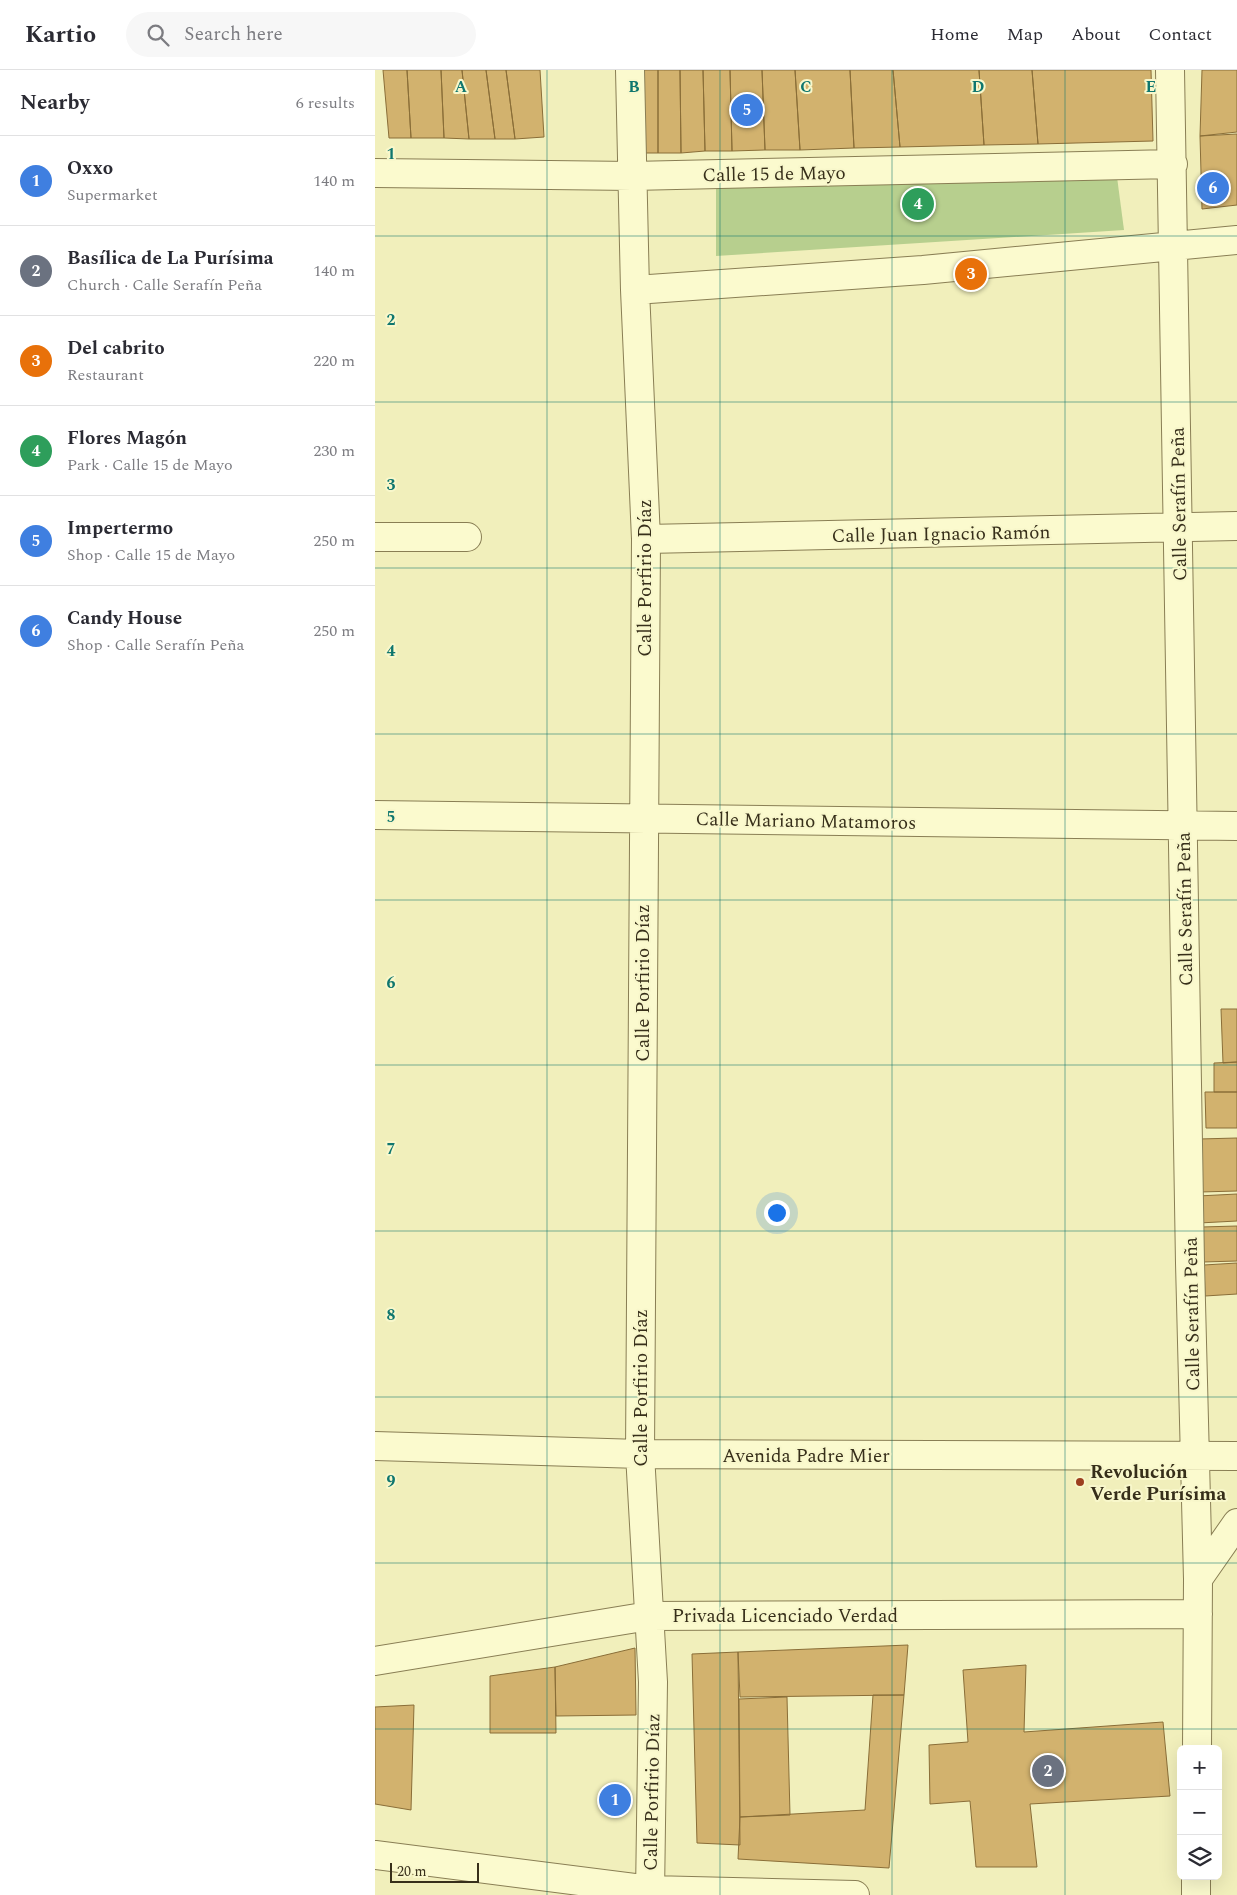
<!DOCTYPE html>
<meta charset="utf-8">
<style>
body{margin:0;font-family:Spectral,serif;background:#f7f7f7;color:#2b2b33}
.controls{position:absolute;right:15px;bottom:15px;display:grid;overflow:hidden;border-radius:8px;box-shadow:0 5px 20px #0002}
.controls button{width:45px;height:45px;display:grid;place-items:center;padding:0;border:0;border-bottom:1px solid #e1e1e2;background:#fff;color:#2b2b33;font:25px sans-serif}
.scale{position:absolute;left:15px;bottom:12px;width:89px;box-sizing:border-box;padding-left:5px;border:2px solid #372f1a;border-top:0;font-size:14px;line-height:18px;white-space:nowrap;color:#372f1a;-webkit-text-stroke:4px #f8f7cb;paint-order:stroke}
.you{position:absolute;left:401px;top:1142px;width:18px;height:18px;margin:-12px;border:4px solid #fff;border-radius:50%;background:#1a73e8;box-shadow:0 0 0 8px #1a73e833}
.badge{display:grid;place-items:center;width:32px;height:32px;border-radius:50%;background:#9c3f1f;color:#fff;font-size:16px;font-weight:700}
.pin{position:absolute;translate:-50% -50%;border:2px solid #fff;box-shadow:0 1px 5px #0006}
.list{margin:0;padding:0;list-style:none}
h2{display:flex;justify-content:space-between;align-items:center;height:65px;margin:0;padding:0 20px;font-size:21px}
h2 small{font-size:16px;font-weight:400;color:#7c7c81}
.list li{display:grid;grid-template-columns:32px 1fr auto;gap:15px;align-items:center;box-sizing:border-box;height:90px;padding:0 20px;border-top:1px solid #e1e1e2}
.list b{display:block;font-size:19px;white-space:nowrap}
.list p{margin:0;font-size:16px;white-space:nowrap;color:#7c7c81}
.list em{font-size:16px;font-style:normal;color:#7c7c81}
.icon{flex:none;width:28px;height:28px;fill:none;stroke:currentColor;stroke-width:2;stroke-linecap:round;stroke-linejoin:round}
.map{position:relative;flex:none;width:862px;height:1825px;overflow:hidden}
header{display:flex;align-items:center;gap:30px;box-sizing:border-box;height:70px;padding:0 25px;background:#fff;border-bottom:1px solid #e1e1e2}
header strong{font-size:24px}
nav{display:flex;gap:28px;margin-inline-start:auto;font-size:18px}
.search{width:350px;height:45px;background:#f7f7f7;display:flex;align-items:center;gap:12px;box-sizing:border-box;padding:0 18px;border-radius:28px;color:#7c7c81;font-size:19px}
main{display:flex}
aside{flex:1;background:#fff}
.map>svg:first-child{display:block}
</style>
<header>
<strong>Kartio</strong>
<div class="search"><svg class="icon" aria-label="search" viewBox="0 0 24 24"><circle cx="10" cy="10" r="6"/><path d="M15 15l6 6"/></svg>Search here</div>
<nav><a>Home</a><a>Map</a><a>About</a><a>Contact</a></nav>
</header>
<main>
<aside>
<h2>Nearby<small>6 results</small></h2>
<ul class="list">
<li><span class="badge" style="background:#3f7fe0">1</span><div><b>Oxxo</b><p>Supermarket</p></div><em>140 m</em></li>
<li><span class="badge" style="background:#6b7280">2</span><div><b>Basílica de La Purísima</b><p>Church · Calle Serafín Peña</p></div><em>140 m</em></li>
<li><span class="badge" style="background:#e8710a">3</span><div><b>Del cabrito</b><p>Restaurant</p></div><em>220 m</em></li>
<li><span class="badge" style="background:#2e9e5b">4</span><div><b>Flores Magón</b><p>Park · Calle 15 de Mayo</p></div><em>230 m</em></li>
<li><span class="badge" style="background:#3f7fe0">5</span><div><b>Impertermo</b><p>Shop · Calle 15 de Mayo</p></div><em>250 m</em></li>
<li><span class="badge" style="background:#3f7fe0">6</span><div><b>Candy House</b><p>Shop · Calle Serafín Peña</p></div><em>250 m</em></li>
</ul>
</aside>
<div class="map">
<svg width="862" height="1825" viewBox="0 0 862 1825">
<rect width="100%" height="100%" fill="#f1efbb"/>
<path fill="#b7cf8e" d="M742 107 749 160 341 186V109Z"/>
<path fill="#d2b26e" stroke="#8a6e38" d="M8 0H32L36 68H14Z
M32 0H66L69 68H36Z
M66 0H87L94 69 69 68Z
M87 0H111L120 69H94Z
M111 0H131L140 69H120Z
M131 0H165L169 67 140 69Z
M264 0H283V83H265Z
M283 0H305L306 83H283Z
M305 0H328L330 81 306 83Z
M328 0H355L357 81H330Z
M355 0H387L390 80 357 81Z
M387 0H420L425 80H390Z
M420 0H475L479 78 425 80Z
M475 0H518L525 77 479 78Z
M518 0H604L609 75 525 77Z
M604 0H657L663 74 609 75Z
M657 0H776L778 71 663 74Z
M827 0H862V62L825 66Z
M862 64V135L827 139 825 66Z
M846 939H862V992L848 993Z
M862 992V1022H839V993Z
M830 1022H862V1058H831Z
M862 1068V1121L825 1122 824 1069Z
M862 1124V1151L824 1153 823 1126Z
M862 1156V1191L828 1192 826 1157Z
M862 1193V1224L830 1226 829 1195Z
M533 1575 529 1625 365 1627 363 1582Z
M260 1578 261 1645 181 1646 180 1597Z
M363 1582 365 1775 322 1773 317 1584Z
M651 1595 649 1662 788 1652 795 1726 655 1734 662 1797H601L595 1731 555 1734 554 1675 593 1672 588 1600Z
M180 1597 181 1663H115V1606Z
M498 1625H529L514 1798 363 1789 365 1747 490 1740Z
M412 1627 415 1745 365 1747 364 1629Z
M39 1635 36 1740 0 1734V1637Z"/>
<g fill="none" stroke-linecap="round" stroke-linejoin="round">
<g stroke="#897e54" stroke-width="30">
<path id="minor" d="M255 0 260 220 271 469 265 1384 278 1612 275 1825
M795 0 815 1193 823 1509 822 1679
M0 103 257 106 798 94
M260 220 548 200 862 170
M0 467H92
M271 469 862 456
M0 745 862 756
M0 1376 265 1384 862 1386
M823 1509 862 1453
M0 1591 274 1546 823 1544
M0 1785 275 1820 480 1825
M821 1825V1806"/>
</g>
<use href="#minor" stroke="#fbface" stroke-width="28"/>
</g>
<path fill="none" stroke="#0f766e" stroke-width="1" stroke-opacity="0.55" d="M172 0V1825M345 0V1825M517 0V1825M690 0V1825M0 166H862M0 332H862M0 498H862M0 664H862M0 830H862M0 995H862M0 1161H862M0 1327H862M0 1493H862M0 1659H862"/>
<circle fill="#9c3f1f" stroke="#f8f7cb" stroke-width="2" cx="705" cy="1412" r="5"/>
<g text-anchor="middle" stroke-width="4" stroke-linejoin="round" paint-order="stroke">
<g font-size="19" fill="#372f1a" stroke="#f8f7cb">
<text transform="translate(399 103) rotate(-1)" y="7">Calle 15 de Mayo</text>
<text transform="translate(803 434) rotate(-91)" y="7">Calle Serafín Peña</text>
<text transform="translate(566 463) rotate(-1)" y="7">Calle Juan Ignacio Ramón</text>
<text transform="translate(269 508) rotate(-90)" y="7">Calle Porfirio Díaz</text>
<text transform="translate(431 750) rotate(1)" y="7">Calle Mariano Matamoros</text>
<text transform="translate(809 839) rotate(-91)" y="7">Calle Serafín Peña</text>
<text transform="translate(267 913) rotate(-90)" y="7">Calle Porfirio Díaz</text>
<text transform="translate(816 1244) rotate(-91)" y="7">Calle Serafín Peña</text>
<text transform="translate(265 1318) rotate(-90)" y="7">Calle Porfirio Díaz</text>
<text x="431" y="1392">Avenida Padre Mier</text>
<text x="410" y="1552">Privada Licenciado Verdad</text>
<text transform="translate(276 1722) rotate(-89)" y="7">Calle Porfirio Díaz</text>
</g>
<g font-size="19" font-weight="bold" fill="#372f1a" stroke="#f8f7cb" text-anchor="start">
<text x="715" y="1408">Revolución<tspan x="715" dy="22">Verde Purísima</tspan></text>
</g>
</g>
<g font-size="16" text-anchor="middle" font-weight="bold" fill="#0f766e" stroke="#f8f7cb" stroke-width="4" stroke-linejoin="round" paint-order="stroke">
<text x="86" y="22">A</text>
<text x="259" y="22">B</text>
<text x="431" y="22">C</text>
<text x="603" y="22">D</text>
<text x="776" y="22">E</text>
<text x="16" y="89">1</text>
<text x="16" y="255">2</text>
<text x="16" y="420">3</text>
<text x="16" y="586">4</text>
<text x="16" y="752">5</text>
<text x="16" y="918">6</text>
<text x="16" y="1084">7</text>
<text x="16" y="1250">8</text>
<text x="16" y="1416">9</text>
</g>
</svg>
<div class="controls">
<button>+</button>
<button>−</button>
<button><svg class="icon" aria-label="layers" viewBox="0 0 24 24"><path d="M12 4l9 5-9 5-9-5zM3 14l9 5 9-5"/></svg></button>
</div>
<div class="scale">20 m</div>
<div class="you"></div>
<div class="pin badge" style="left:240px;top:1730px;background:#3f7fe0">1</div>
<div class="pin badge" style="left:673px;top:1701px;background:#6b7280">2</div>
<div class="pin badge" style="left:596px;top:204px;background:#e8710a">3</div>
<div class="pin badge" style="left:543px;top:134px;background:#2e9e5b">4</div>
<div class="pin badge" style="left:372px;top:40px;background:#3f7fe0">5</div>
<div class="pin badge" style="left:838px;top:118px;background:#3f7fe0">6</div>
</div>
</main>
